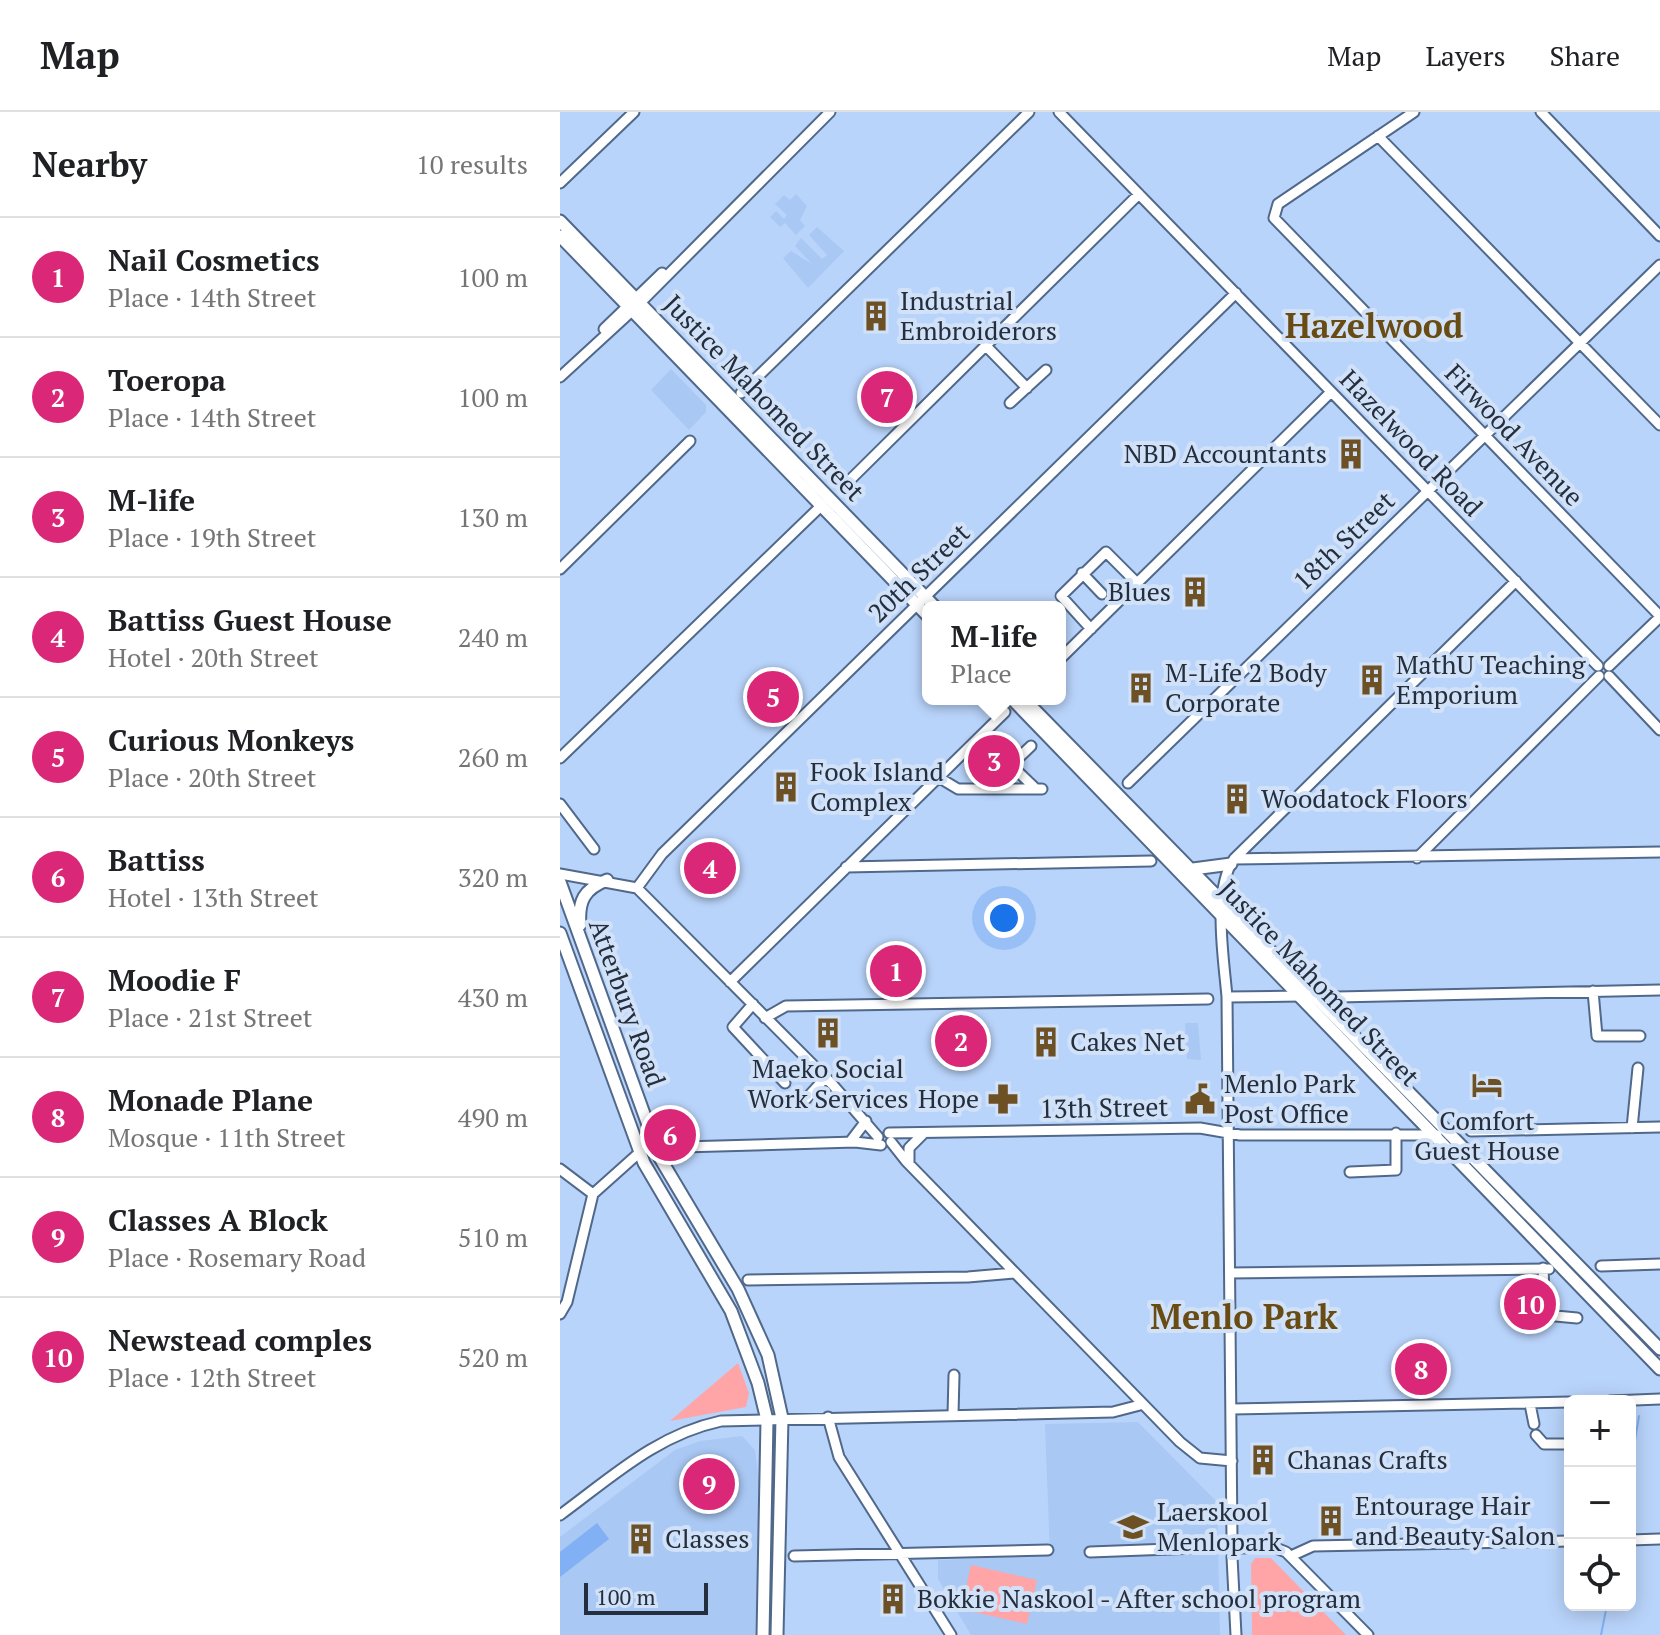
<!DOCTYPE html>
<meta charset="utf-8">
<style>
body{margin:0;font-family:"PT Serif",serif;background:#f2f2f2;color:#202124}
.controls{position:absolute;right:24px;bottom:24px;display:grid;overflow:hidden;border-radius:12px;box-shadow:0 4px 20px #0003}
.controls button{width:72px;height:72px;display:grid;place-items:center;padding:0;border:0;border-bottom:2px solid #e0e0e0;background:#fff;color:#202124;font:40px sans-serif}
.scale{position:absolute;left:24px;bottom:20px;width:124px;box-sizing:border-box;padding-left:8px;border:4px solid #242e3d;border-top:0;font-size:22px;line-height:28px;white-space:nowrap;color:#242e3d;-webkit-text-stroke:6px #d0e1f8;paint-order:stroke}
.you{position:absolute;left:444px;top:806px;width:28px;height:28px;margin:-20px;border:6px solid #fff;border-radius:50%;background:#1a73e8;box-shadow:0 0 0 12px #1a73e833}
.badge{display:grid;place-items:center;width:52px;height:52px;border-radius:50%;background:#db2777;color:#fff;font-size:26px;font-weight:700}
.pin{position:absolute;translate:-50% -50%;border:4px solid #fff;box-shadow:0 2px 8px #0006}
.popup{position:absolute;left:362px;top:489px;width:144px;height:104px;box-sizing:border-box;display:grid;place-content:center;border-radius:12px;background:#fff;filter:drop-shadow(0 2px 6px #0005);font-size:26px;white-space:nowrap;color:#757577}
.popup b{font-size:30px;color:#202124}
.popup::after{content:'';position:absolute;left:50%;top:100%;margin-left:-16px;border:16px solid transparent;border-top-color:#fff}
.list{margin:0;padding:0;list-style:none}
h2{display:flex;justify-content:space-between;align-items:center;height:104px;margin:0;padding:0 32px;font-size:34px}
h2 small{font-size:26px;font-weight:400;color:#757577}
.list li{display:grid;grid-template-columns:52px 1fr auto;gap:24px;align-items:center;box-sizing:border-box;height:120px;padding:0 32px;border-top:2px solid #e0e0e0}
.list b{display:block;font-size:30px;white-space:nowrap}
.list p{margin:0;font-size:26px;white-space:nowrap;color:#757577}
.list em{font-size:26px;font-style:normal;color:#757577}
.icon{flex:none;width:44px;height:44px;fill:none;stroke:currentColor;stroke-width:2;stroke-linecap:round;stroke-linejoin:round}
.map{position:relative;flex:none;width:1100px;height:1523px;overflow:hidden}
header{display:flex;align-items:center;gap:48px;box-sizing:border-box;height:112px;padding:0 40px;background:#fff;border-bottom:2px solid #e0e0e0}
header strong{font-size:38px}
nav{display:flex;gap:44px;margin-inline-start:auto;font-size:28px}
main{display:flex}
aside{flex:1;background:#fff}
.map>svg:first-child{display:block}
</style>
<header>
<strong>Map</strong>
<nav><a>Map</a><a>Layers</a><a>Share</a></nav>
</header>
<main>
<aside>
<h2>Nearby<small>10 results</small></h2>
<ul class="list">
<li><span class="badge">1</span><div><b>Nail Cosmetics</b><p>Place · 14th Street</p></div><em>100 m</em></li>
<li><span class="badge">2</span><div><b>Toeropa</b><p>Place · 14th Street</p></div><em>100 m</em></li>
<li><span class="badge">3</span><div><b>M-life</b><p>Place · 19th Street</p></div><em>130 m</em></li>
<li><span class="badge">4</span><div><b>Battiss Guest House</b><p>Hotel · 20th Street</p></div><em>240 m</em></li>
<li><span class="badge">5</span><div><b>Curious Monkeys</b><p>Place · 20th Street</p></div><em>260 m</em></li>
<li><span class="badge">6</span><div><b>Battiss</b><p>Hotel · 13th Street</p></div><em>320 m</em></li>
<li><span class="badge">7</span><div><b>Moodie F</b><p>Place · 21st Street</p></div><em>430 m</em></li>
<li><span class="badge">8</span><div><b>Monade Plane</b><p>Mosque · 11th Street</p></div><em>490 m</em></li>
<li><span class="badge">9</span><div><b>Classes A Block</b><p>Place · Rosemary Road</p></div><em>510 m</em></li>
<li><span class="badge">10</span><div><b>Newstead comples</b><p>Place · 12th Street</p></div><em>520 m</em></li>
</ul>
</aside>
<div class="map">
<svg width="1100" height="1523" viewBox="0 0 1100 1523">
<rect width="100%" height="100%" fill="#b9d4fb"/>
<path fill="#a9c8f3" d="M236 82 247 94 240 108 245 114 236 123 225 111 220 115 210 105 216 99 224 107 227 103 215 92 224 83 230 88Z
M257 115 284 139 248 176 223 146 231 139 252 152 235 134 241 126 262 147 267 143 249 123Z
M111 257 146 293V300L129 318 91 278Z
M625 911H638L641 948 627 947Z
M578 1310 657 1390 660 1523H411L378 1467V1448L490 1443 485 1312Z
M182 1324 195 1338 201 1383 195 1523H0V1425L115 1338 140 1329Z"/>
<path fill="#ffa5a7" d="M178 1251 189 1281 186 1295 110 1309Z
M695 1446H711L786 1523H692L691 1452Z
M411 1453 477 1468 467 1512 401 1497Z"/>
<path fill="#81b0f4" d="M37 1411 49 1427 0 1465V1440Z"/>
<g fill="none" stroke-linecap="round" stroke-linejoin="round">
<path stroke="#81b0f4" stroke-width="2" d="M1070 1359 1079 1304
M1041 1523 1047 1493"/>
<g stroke="#50688a" stroke-width="13">
<path id="minor" d="M499 0 1038 554
M854 0 718 92 714 106 1100 504
M981 0 1100 124
M818 24 1100 313
M0 71 74 0
M44 217 102 161
M427 235 467 276
M0 265 73 198 270 0
M181 281 469 0
M450 291 486 258
M290 368 579 82
M0 457 130 329
M522 461 542 482
M531 517 501 484 546 440 577 471
M500 547 771 280
M1049 554 1100 505
M1049 564 1100 618
M0 646 262 393
M451 653 476 677
M378 665 398 677H482
M568 671 1100 153
M426 677 471 634
M0 692 34 737
M857 746 1039 564
M674 747 1100 740
M286 755 591 749
M0 762 77 776 272 972 318 1025
M77 776 102 742 676 181
M170 870 445 600
M1033 879 1037 924H1080
M667 885 741 884
M777 885 1100 878
M193 892 173 915 225 971
M205 906 226 894 648 887
M237 983 246 987 265 966
M1072 1016 1078 956
M911 1019 1100 1015
M329 1021 640 1016 680 1023H877
M290 1030 306 1009
M331 1030 346 1049 620 1330 640 1346 672 1349
M122 1035 295 1030 321 1033
M349 1052V1036L364 1021
M0 1057 33 1082
M790 1060 836 1058V1021
M1041 1154 1100 1152
M983 1156 985 1203 1017 1206
M670 1161 989 1157
M188 1168 408 1165 454 1161
M0 1202 7 1190 33 1082 80 1040
M1050 1289 1100 1287
M970 1292 974 1312
M672 1297 1010 1290
M393 1303 394 1263
M268 1305 279 1345 391 1523
M976 1323 984 1332H1010
M0 1403C52 1365 96 1323 161 1309L553 1300 580 1293
M672 1428 667 885C664 848 652 778 674 747L956 469
M1070 1428 1100 1427
M680 1436 713 1435 726 1440 808 1523
M530 1440 664 1435
M234 1444 488 1438
M731 1444 753 1434 1010 1429
M672 1445 676 1523"/>
</g>
<g stroke="#50688a" stroke-width="15">
<path id="major" d="M0 109 375 495
M0 124 368 504
M452 587 1100 1257
M464 587 1100 1237
M633 757 671 752
M0 770 100 1046 178 1177 208 1243 222 1306 217 1523
M20 813C18 789 24 777 47 768
M0 821 84 1051 171 1199 198 1271 207 1308 203 1523"/>
</g>
<use href="#minor" stroke="#fff" stroke-width="9"/>
<use href="#major" stroke="#fff" stroke-width="11"/>
</g>
<defs>
<g id="building-bare" transform="scale(2.4)"><path d="M-4-6H4V6H1V3H-1V6H-4ZM-2.5-4.3h1.7v1.8h-1.7ZM.8-4.3h1.7v1.8H.8ZM-2.5-1h1.7V.8h-1.7ZM.8-1h1.7V.8H.8Z" fill="#6d5124" stroke="#d0e1f8" stroke-width="2.5" paint-order="stroke"/></g>
<g id="hotel-bare" transform="scale(2.4)"><path d="M-6-4.5h1.5V1H6V5H4.5V3h-9V5H-6ZM-4 0a1.8 1.8 0 1 1 3.6 0ZM.5 0V-2.5h3Q6-2.5 6 0Z" fill="#6d5124" stroke="#d0e1f8" stroke-width="2.5" paint-order="stroke"/></g>
<g id="pharmacy-bare" transform="scale(2.4)"><path d="M-2-6h4v4h4v4h-4v4h-4v-4h-4v-4h4Z" fill="#6d5124" stroke="#d0e1f8" stroke-width="2.5" paint-order="stroke"/></g>
<g id="civic-bare" transform="scale(2.4)"><path d="M-.6-6.5H3V-4.5H.6V-3L4-1V1h2V6H-6V1h2V-1L-.6-3ZM-1.2 2.5V6h2.4V2.5Z" fill="#6d5124" stroke="#d0e1f8" stroke-width="2.5" paint-order="stroke"/></g>
<g id="school-bare" transform="scale(2.4)"><path d="M0-5L7-2L0 1L-7-2ZM-4 1L0 2.5L4 1V4Q0 6-4 4Z" fill="#6d5124" stroke="#d0e1f8" stroke-width="2.5" paint-order="stroke"/></g>
</defs>
<g fill-rule="evenodd">
<use href="#building-bare" x="316" y="204"/>
<use href="#building-bare" x="791" y="342"/>
<use href="#building-bare" x="635" y="480"/>
<use href="#building-bare" x="812" y="568"/>
<use href="#building-bare" x="581" y="576"/>
<use href="#building-bare" x="226" y="675"/>
<use href="#building-bare" x="677" y="687"/>
<use href="#building-bare" x="268" y="921"/>
<use href="#building-bare" x="486" y="930"/>
<use href="#hotel-bare" x="927" y="973"/>
<use href="#pharmacy-bare" x="443" y="987"/>
<use href="#civic-bare" x="640" y="987"/>
<use href="#building-bare" x="703" y="1348"/>
<use href="#building-bare" x="771" y="1409"/>
<use href="#school-bare" x="573" y="1415"/>
<use href="#building-bare" x="81" y="1427"/>
<use href="#building-bare" x="333" y="1487"/>
</g>
<g text-anchor="middle" stroke-width="8" stroke-linejoin="round" paint-order="stroke">
<g font-size="26" fill="#242e3d" stroke="#d0e1f8" text-anchor="start">
<text x="340" y="198">Industrial<tspan x="340" dy="30">Embroiderors</tspan></text>
<text x="767" y="351" text-anchor="end">NBD Accountants</text>
<text x="611" y="489" text-anchor="end">Blues</text>
<text x="836" y="562">MathU Teaching<tspan x="836" dy="30">Emporium</tspan></text>
<text x="605" y="570">M-Life 2 Body<tspan x="605" dy="30">Corporate</tspan></text>
<text x="250" y="669">Fook Island<tspan x="250" dy="30">Complex</tspan></text>
<text x="701" y="696">Woodatock Floors</text>
<text x="510" y="939">Cakes Net</text>
<text x="268" y="966" text-anchor="middle">Maeko Social<tspan x="268" dy="30">Work Services</tspan></text>
<text x="664" y="981">Menlo Park<tspan x="664" dy="30">Post Office</tspan></text>
<text x="419" y="996" text-anchor="end">Hope</text>
<text x="927" y="1018" text-anchor="middle">Comfort<tspan x="927" dy="30">Guest House</tspan></text>
<text x="727" y="1357">Chanas Crafts</text>
<text x="795" y="1403">Entourage Hair<tspan x="795" dy="30">and Beauty Salon</tspan></text>
<text x="597" y="1409">Laerskool<tspan x="597" dy="30">Menlopark</tspan></text>
<text x="105" y="1436">Classes</text>
<text x="357" y="1496">Bokkie Naskool - After school program</text>
</g>
<g font-size="26" fill="#242e3d" stroke="#d0e1f8">
<text transform="translate(204 286) rotate(46)" y="9">Justice Mahomed Street</text>
<text transform="translate(954 323) rotate(46)" y="9">Firwood Avenue</text>
<text transform="translate(851 331) rotate(46)" y="9">Hazelwood Road</text>
<text transform="translate(784 429) rotate(-44)" y="9">18th Street</text>
<text transform="translate(359 461) rotate(-44)" y="9">20th Street</text>
<text transform="translate(759 871) rotate(46)" y="9">Justice Mahomed Street</text>
<text transform="translate(67 891) rotate(70)" y="9">Atterbury Road</text>
<text transform="translate(544 996) rotate(-1)" y="9">13th Street</text>
</g>
<g font-size="34" font-weight="bold" fill="#694b14" stroke="#d0e1f8">
<text x="814" y="226">Hazelwood</text>
<text x="684" y="1217">Menlo Park</text>
</g>
</g>
</svg>
<div class="controls">
<button>+</button>
<button>−</button>
<button><svg class="icon" aria-label="locate" viewBox="0 0 24 24"><circle cx="12" cy="12" r="6"/><path d="M12 2v4M12 18v4M2 12h4M18 12h4"/></svg></button>
</div>
<div class="scale">100 m</div>
<div class="you"></div>
<div class="pin badge" style="left:336px;top:859px">1</div>
<div class="pin badge" style="left:401px;top:929px">2</div>
<div class="pin badge" style="left:434px;top:649px">3</div>
<div class="popup"><b>M-life</b>Place</div>
<div class="pin badge" style="left:150px;top:756px">4</div>
<div class="pin badge" style="left:213px;top:585px">5</div>
<div class="pin badge" style="left:110px;top:1023px">6</div>
<div class="pin badge" style="left:327px;top:285px">7</div>
<div class="pin badge" style="left:861px;top:1257px">8</div>
<div class="pin badge" style="left:149px;top:1372px">9</div>
<div class="pin badge" style="left:970px;top:1192px">10</div>
</div>
</main>
